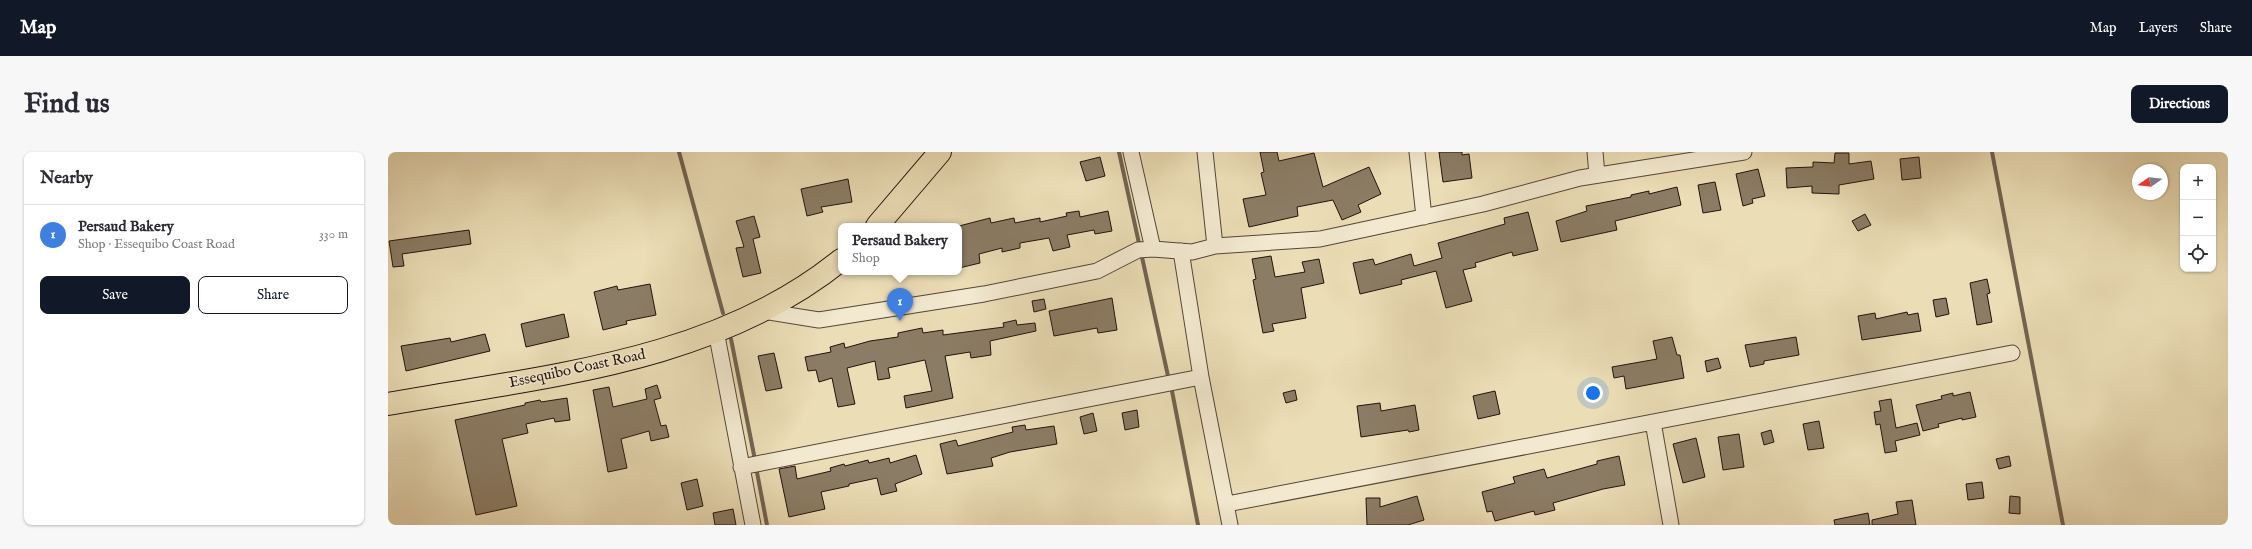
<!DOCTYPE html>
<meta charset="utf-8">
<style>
body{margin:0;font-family:"IM FELL English",serif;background:#f7f7f7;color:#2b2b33}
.controls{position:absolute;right:12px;top:12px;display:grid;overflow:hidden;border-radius:8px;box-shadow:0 1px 3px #0004}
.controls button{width:36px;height:36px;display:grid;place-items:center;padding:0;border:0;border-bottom:1px solid #e1e1e2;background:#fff;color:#2b2b33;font:20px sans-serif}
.compass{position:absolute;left:1744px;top:12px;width:36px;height:36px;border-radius:50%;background:#fff;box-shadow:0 1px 3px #0004;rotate:256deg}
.you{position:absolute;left:1205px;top:241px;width:14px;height:14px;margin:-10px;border:3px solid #fff;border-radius:50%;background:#1a73e8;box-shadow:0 0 0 6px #1a73e833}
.badge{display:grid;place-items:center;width:26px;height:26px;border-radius:50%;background:#111827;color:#fff;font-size:13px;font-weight:700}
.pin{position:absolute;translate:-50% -33px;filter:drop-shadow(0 1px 2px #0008)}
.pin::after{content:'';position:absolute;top:21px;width:14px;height:12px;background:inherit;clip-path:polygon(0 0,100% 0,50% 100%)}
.popup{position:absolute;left:450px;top:71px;width:124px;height:52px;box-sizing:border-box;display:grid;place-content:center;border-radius:8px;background:#fff;filter:drop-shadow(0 1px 3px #0005);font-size:13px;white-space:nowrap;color:#7c7c81}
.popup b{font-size:15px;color:#2b2b33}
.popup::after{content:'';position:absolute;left:50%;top:100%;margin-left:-8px;border:8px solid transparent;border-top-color:#fff}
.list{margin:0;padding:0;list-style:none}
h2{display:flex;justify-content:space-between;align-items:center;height:52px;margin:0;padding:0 16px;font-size:17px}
h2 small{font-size:13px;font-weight:400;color:#7c7c81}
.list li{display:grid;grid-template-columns:26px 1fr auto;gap:12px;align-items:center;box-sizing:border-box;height:60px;padding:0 16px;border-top:1px solid #e1e1e2}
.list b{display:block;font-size:15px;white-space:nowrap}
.list p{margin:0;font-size:13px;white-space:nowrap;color:#7c7c81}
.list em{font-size:13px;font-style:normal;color:#7c7c81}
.actions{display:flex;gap:8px;padding:12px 16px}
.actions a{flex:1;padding:9px 0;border:1px solid #111827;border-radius:8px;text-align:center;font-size:14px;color:#111827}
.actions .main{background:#111827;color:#fff}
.icon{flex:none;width:22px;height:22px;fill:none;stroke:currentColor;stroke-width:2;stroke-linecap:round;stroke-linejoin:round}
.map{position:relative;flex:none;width:1840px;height:373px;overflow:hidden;border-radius:8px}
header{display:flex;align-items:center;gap:24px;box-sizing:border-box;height:56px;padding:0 20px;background:#111827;color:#fff}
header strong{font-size:19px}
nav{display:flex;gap:22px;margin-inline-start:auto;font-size:14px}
.intro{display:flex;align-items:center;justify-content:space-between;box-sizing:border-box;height:96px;padding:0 24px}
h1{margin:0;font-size:28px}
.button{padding:10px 18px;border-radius:8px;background:#111827;color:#fff;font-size:14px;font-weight:700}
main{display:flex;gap:24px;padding:0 24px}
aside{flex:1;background:#fff;border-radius:8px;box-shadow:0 1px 3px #0004}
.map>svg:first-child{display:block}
</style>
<header>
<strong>Map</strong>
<nav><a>Map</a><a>Layers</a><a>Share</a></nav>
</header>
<div class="intro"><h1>Find us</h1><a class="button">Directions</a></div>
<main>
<aside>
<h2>Nearby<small></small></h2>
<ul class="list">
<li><span class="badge" style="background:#3f7fe0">1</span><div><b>Persaud Bakery</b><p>Shop · Essequibo Coast Road</p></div><em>330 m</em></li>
</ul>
<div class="actions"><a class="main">Save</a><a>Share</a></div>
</aside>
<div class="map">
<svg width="1840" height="373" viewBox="0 0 1840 373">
<rect width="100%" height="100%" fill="#ebddb6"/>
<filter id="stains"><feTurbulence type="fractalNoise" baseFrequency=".005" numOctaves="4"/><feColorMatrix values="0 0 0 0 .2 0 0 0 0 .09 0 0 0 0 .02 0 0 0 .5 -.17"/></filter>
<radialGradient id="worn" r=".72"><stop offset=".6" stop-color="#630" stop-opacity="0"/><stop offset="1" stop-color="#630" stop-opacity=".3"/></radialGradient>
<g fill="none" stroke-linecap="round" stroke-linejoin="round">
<path stroke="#726350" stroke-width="4" d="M291 0 335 161
M731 0 780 224
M1604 0 1675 373
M343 187 367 308
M784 239 810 373
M368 315 379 373"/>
</g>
<path fill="#8b7c65" stroke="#22130d" d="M872 0H889L891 9 926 1 935 35 981 15 993 42 970 53 973 60 954 68 945 48 909 55 910 64 861 75 855 47 878 43 873 21 876 20Z
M1051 0H1074V3L1081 2 1084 26 1055 30Z
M1447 1H1461V12L1483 9 1486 27 1451 33V42L1424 41V34L1399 36 1398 16 1425 15V10L1446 11Z
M712 5 717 24 698 29 692 10Z
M1531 5 1533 26 1514 28 1512 7Z
M1370 17 1377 44 1364 47 1365 51 1355 54 1348 22Z
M460 27 464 50 433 55 435 60 419 64 413 37Z
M1327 30 1333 58 1315 61 1310 33Z
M1289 35 1293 53 1227 69 1229 78 1173 90 1168 69 1199 59 1198 54 1243 45V43L1261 39V42Z
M691 59 692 65 720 59 724 79 707 82 706 78 679 83 682 95 665 99 661 86 632 91V96L614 100V96L591 102 592 111 571 116V74L602 66 603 71 626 66 627 71 652 66V70L679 64 678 61Z
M1140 60 1150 98 1125 104 1124 100 1087 111 1088 115 1075 118 1084 149 1058 156 1048 119 1013 128 1014 132 972 142 965 111 985 107 987 113 1023 102 1026 114 1054 106 1050 91 1117 72 1116 66Z
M1477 62 1483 73 1470 79 1464 69Z
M366 64 372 85 365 87 373 121 355 125 348 96 356 95 348 69Z
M81 78 83 92 14 102 16 114 5 115 1 89Z
M883 104 887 125 917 120 914 110 931 107 936 131 913 136 918 166 884 172 886 179 875 181 865 128 868 127 864 107Z
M1599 127 1602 141 1599 142 1604 170 1589 173 1582 131Z
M262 132 268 163 238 169 239 172 215 178 206 140 229 134 230 138Z
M724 146 729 178 710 181 709 176 666 184 661 159Z
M1558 146 1561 162 1548 165 1545 148Z
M656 147 658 157 646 160 644 149Z
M1519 160 1520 163 1530 161 1533 179 1474 188 1470 164 1487 161 1488 167Z
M176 162 181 185 138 195 133 172Z
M628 168 629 173 647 171 648 179 602 189 603 203 583 206 582 200 557 204 565 246 518 256 516 244 544 239 537 208 500 216 502 226 490 228 487 209 459 216 467 252 450 255 444 226 431 230 428 218 420 219 417 205 443 200 442 195 456 191 457 196 482 189 510 185V181L534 176 535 181 555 178V183L616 175 615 171Z
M97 182 102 199 18 219 13 194 62 186 63 190Z
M1284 185 1289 203H1292L1296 226 1238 237 1236 224 1226 226 1224 215 1269 207 1265 189Z
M1408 185 1411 203 1376 209V212L1362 215 1357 193Z
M386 201 394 236 378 239 370 204Z
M1330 206 1333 216 1319 220 1317 209Z
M269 233 273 246 266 248 273 274 278 273 281 285 263 289 261 279 233 287 239 316 220 320 205 238 221 235 225 255 259 247 257 237Z
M907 238 909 248 898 251 895 241Z
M1107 239 1112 262 1090 267 1085 244Z
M1582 240 1588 265 1574 268V266L1550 272 1551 275 1535 279 1528 253 1554 247 1553 244 1565 241V244Z
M179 246 182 268 167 270 166 266 138 272 140 281 114 287 129 354 88 363 67 268 137 253V251L152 248 153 250Z
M1503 247 1508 276 1529 271 1532 283 1507 289 1509 299 1497 301 1492 272 1488 273 1486 260 1493 259 1491 249Z
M992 251 993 259 1027 253 1031 278 1021 280 1020 278 973 285 969 254Z
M749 258 751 275 737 278 734 261Z
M705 261 709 279 696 282 692 265Z
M1431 269 1436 296 1420 298 1415 272Z
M637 273 638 278 666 274 669 292 622 300 603 306 605 314 559 322 552 292 568 288 570 294 625 280 624 275Z
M1383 278 1386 290 1376 293 1373 281Z
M1351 282 1356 315 1335 318 1330 285Z
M1308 286 1317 325 1295 331 1285 292Z
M528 303 534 322 507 332 509 339 493 343 489 326 461 332V334L433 340 437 357 401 365 391 317 407 314 409 327 443 319 442 316 456 312 457 314 480 308 481 311 501 306 502 311Z
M1231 304 1237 333 1215 337 1165 351 1167 358 1147 363 1146 359 1107 369 1104 359 1099 360 1094 340 1127 331 1125 325 1156 317 1159 326 1209 312V309Z
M1621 304 1623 314 1611 317 1608 307Z
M309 327 315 354 299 358 293 331Z
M1594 330 1596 346 1580 348 1578 332Z
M1029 344 1036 368 1020 373H979L978 346H992V355Z
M1622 344 1632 345V362L1621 361Z
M1524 348 1528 373H1484V368L1510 362 1508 350Z
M345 357 348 373H327L325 361Z
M1480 361 1482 373H1447L1446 368Z"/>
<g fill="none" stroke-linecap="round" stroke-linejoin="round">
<g stroke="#544637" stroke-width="17">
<path id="minor" d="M743 0 765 97
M817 0 827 94
M1029 0 1036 65
M1207 0 1209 23
M793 99 813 225 842 373
M374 159 431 168 596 142 709 119 750 98 765 97 804 100 827 94 932 87 1095 52 1192 26 1356 0
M328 179 365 373
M1265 270 1283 373
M353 315 813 225
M839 352 1624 201"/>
</g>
<g stroke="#22130d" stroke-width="24">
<path id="primary" d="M489 74 552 0
M0 252C155 224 326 211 453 108"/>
</g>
<use href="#minor" stroke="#f2e9d0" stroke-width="15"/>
<use href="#primary" stroke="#ebddb6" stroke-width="22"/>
</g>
<g text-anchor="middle" stroke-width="3" stroke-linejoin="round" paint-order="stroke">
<g font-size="15" fill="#22130d" stroke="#f2e9d0">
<text transform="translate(189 216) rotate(-12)" y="5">Essequibo Coast Road</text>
</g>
</g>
<rect width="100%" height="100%" filter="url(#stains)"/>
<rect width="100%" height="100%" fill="url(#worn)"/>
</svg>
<div class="controls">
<button>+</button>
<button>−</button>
<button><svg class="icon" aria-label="locate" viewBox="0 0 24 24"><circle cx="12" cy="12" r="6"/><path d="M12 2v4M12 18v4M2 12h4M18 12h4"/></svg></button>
</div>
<svg class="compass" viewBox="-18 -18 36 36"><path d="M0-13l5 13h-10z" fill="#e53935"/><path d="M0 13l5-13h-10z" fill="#7c7c81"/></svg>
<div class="you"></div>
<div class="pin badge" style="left:512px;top:169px;background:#3f7fe0">1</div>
<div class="popup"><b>Persaud Bakery</b>Shop</div>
</div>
</main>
